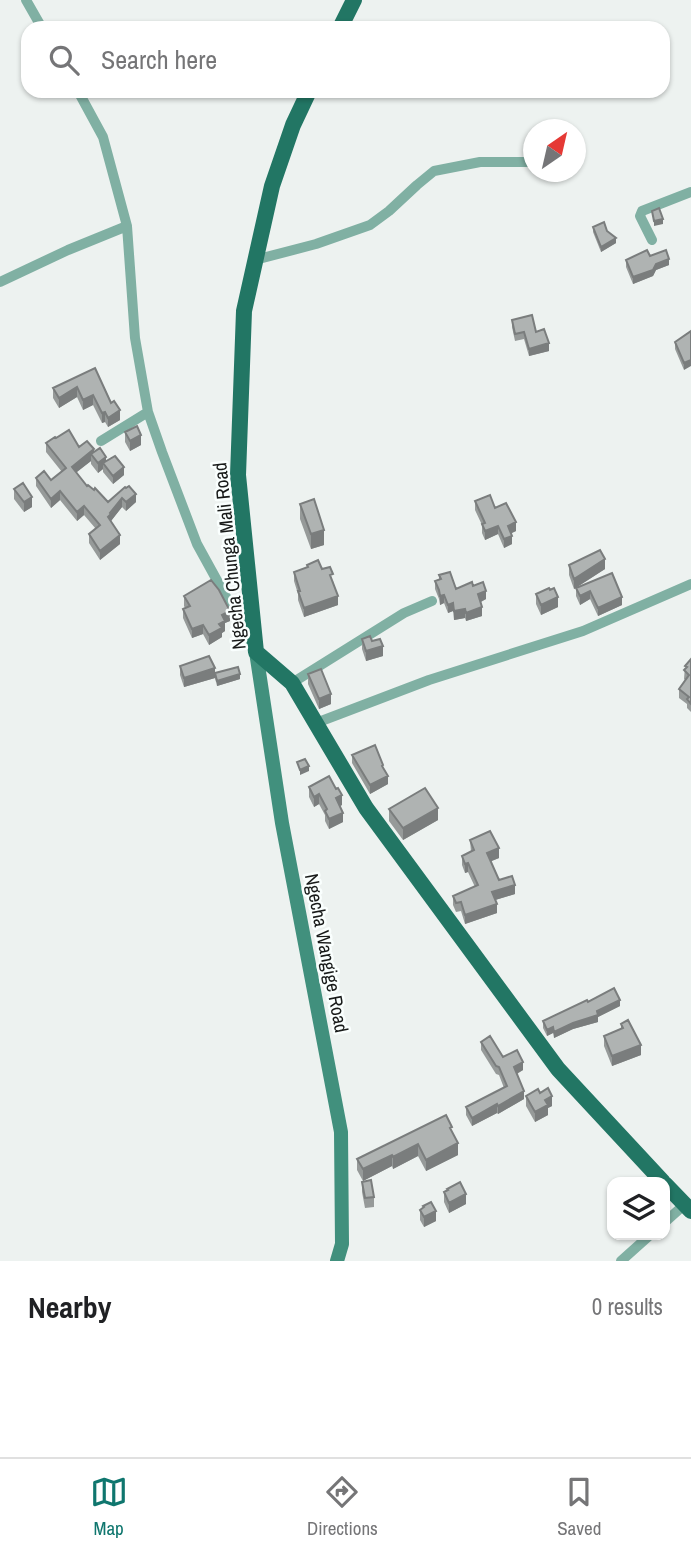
<!DOCTYPE html>
<style>
body{margin:0;font-family:"Archivo Narrow",sans-serif;background:#f2f2f2;color:#202124}
.controls{position:absolute;right:21px;bottom:21px;display:grid;overflow:hidden;border-radius:14px;box-shadow:0 2px 5px #0004}
.controls button{width:63px;height:63px;display:grid;place-items:center;padding:0;border:0;border-bottom:2px solid #e0e0e0;background:#fff;color:#202124;font:35px sans-serif}
.compass{position:absolute;left:523px;top:119px;width:63px;height:63px;border-radius:50%;background:#fff;box-shadow:0 2px 5px #0004;rotate:34deg}
.list{margin:0;padding:0;list-style:none}
h2{display:flex;justify-content:space-between;align-items:center;height:91px;margin:0;padding:0 28px;font-size:30px}
h2 small{font-size:23px;font-weight:400;color:#757577}
.icon{flex:none;width:38px;height:38px;fill:none;stroke:currentColor;stroke-width:2;stroke-linecap:round;stroke-linejoin:round}
.map{position:relative;flex:none;width:691px;height:1261px;overflow:hidden}
.search{position:absolute;background:#fff;box-shadow:0 2px 5px #0004;left:21px;right:21px;top:21px;height:77px;display:flex;align-items:center;gap:18px;box-sizing:border-box;padding:0 24px;border-radius:21px;color:#757577;font-size:26px}
.sheet{height:196px;background:#fff}
nav{display:flex;justify-content:space-around;align-items:center;box-sizing:border-box;height:98px;border-top:2px solid #e0e0e0;background:#fff;font-size:19px;color:#757577}
nav a{display:grid;justify-items:center;gap:4px}
nav .on{color:#0f766e}
.map>svg:first-child{display:block}
</style>
<div class="map">
<svg width="691" height="1261" viewBox="0 0 691 1261">
<rect width="100%" height="100%" fill="#edf2f0"/>
<g fill="none" stroke-linecap="round" stroke-linejoin="round">
<path stroke="#80b0a3" stroke-width="10" d="M26 0 42 28
M78 91 103 137 127 226 135 338 148 412 162 452 197 544 252 644
M652 240 640 216 642 211 691 192
M255 260 316 244 370 225 389 211 417 185 434 171 480 162H534
M0 282 68 250 127 226
M101 441 148 412
M292 683 404 613 432 601
M316 723 429 680 583 631 691 584
M665 1222 684 1205
M621 1261 650 1235"/>
<path stroke="#41907d" stroke-width="14" d="M256 652 282 823 341 1132 342 1244 337 1261"/>
<path stroke="#227664" stroke-width="16" d="M340 28 354 0
M309 91 293 125 272 186 244 311 238 475 256 652 292 683 366 808 558 1069 663 1182
M665 1184 691 1211"/>
</g>
<path fill="#969a99" d="M593 227 616 243 601 252 593 232Z
M650 256 669 265 656 270 653 276 633 284 626 267V260Z
M512 320 536 332 549 351 529 356 524 339 515 341 512 327Z
M691 331 684 370 675 349V342Z
M95 368 120 420 108 427 105 422 102 423 93 405 83 410 77 397 59 408 53 398V388Z
M125 432 141 445 130 451 125 442Z
M56 438 94 452 124 475 113 484 103 472V469L98 473 91 464V461L76 472 87 486 108 502 125 487 136 502 126 511 122 507 111 521 120 544 100 560 89 543V534L96 529 84 515 77 521 60 500 51 508 36 486V478L51 480 62 472 46 452V443Z
M14 489 32 507 24 512 14 499Z
M475 501 495 508 516 531 511 533 512 544 504 548 498 534 485 540 482 533V525L475 510Z
M300 504 324 545 311 549 300 519Z
M307 565 333 581 338 605 304 617 298 600V594L294 581V572L307 568Z
M569 565 605 569 574 589 569 575Z
M612 573 622 605 598 616 590 599 580 605 576 596V588Z
M439 575 456 589 473 586 486 599 481 602 482 616 466 621 465 618 454 620 453 611 448 613 444 603 440 605 439 599 435 589V581L439 579Z
M536 594 558 607 541 615 536 604Z
M184 596 230 621 225 623V631L222 633V637L209 645 203 634 192 638 183 618V609L185 608 184 606Z
M362 639 372 641 383 656 366 661 362 649Z
M691 659V712L687 708V704L679 698V689L685 680 684 679 685 666Z
M180 666 215 673 240 679 217 686 215 678 184 687 180 675Z
M308 674 331 704 319 709 308 684Z
M352 755 383 768 388 784 370 794 352 763Z
M309 787 342 805 340 806 343 822 329 829 325 821V815L319 804 314 807 309 797Z
M389 809 438 820 403 840 389 821Z
M470 840 499 858 491 861 499 880 515 894 495 900 497 913 465 924 461 911 456 912 453 905V896L475 887 468 872 465 873 462 865V856L471 852Z
M588 1002 620 1006 598 1017V1022L573 1029 554 1038 553 1033 547 1036 543 1028V1021Z
M621 1024 641 1055 612 1066 604 1046V1036L621 1029Z
M481 1042 523 1070 517 1074 524 1099 498 1114 497 1113 472 1126 466 1115V1107L504 1088 499 1075 496 1074 481 1050Z
M540 1093 552 1106 548 1108V1115L535 1122 526 1106V1096Z
M452 1132 458 1155 426 1171 418 1156 393 1169 392 1166 363 1181 357 1170V1159Z
M362 1182 374 1197V1207L365 1208 362 1192Z
M447 1189 466 1204 449 1213 444 1202V1192L447 1191Z
M420 1210 436 1221 424 1227 420 1220Z"/>
<path fill="#7a7d7d" d="M663 219V224L654 226V221Z
M616 238V243L601 252V247Z
M669 259V265L656 270 653 276 633 284V277L656 264Z
M549 343V351L529 356V349Z
M691 360V366L684 370V363Z
M77 387V397L59 408V398Z
M93 395V405L83 410V400Z
M120 410V420L108 427V418Z
M105 412V422L102 423V413Z
M141 435V445L130 451V441Z
M94 449V458L91 454V461L72 476V467Z
M106 457V467L103 463V469L98 473V463Z
M124 467V475L113 484V476Z
M60 491V500L51 508V499Z
M136 494V502L126 511V502Z
M32 497V507L24 512V502Z
M122 498V507L111 521V523L108 517Z
M84 506V515L77 521V512Z
M516 522V531L508 535V526Z
M498 526V534L485 540V531Z
M324 530V545L311 549V534Z
M120 535V544L100 560V551Z
M512 536V544L504 548V539Z
M605 559V569L574 589V579Z
M486 591V599L478 603V594Z
M590 591V599L580 605V596Z
M444 595V603L440 605V596Z
M338 596V605L304 617V608Z
M558 597V607L541 615V605Z
M622 597V605L598 616V608Z
M453 603V611L448 613V605Z
M482 607V616L466 621V613Z
M465 609V618L454 620V611Z
M230 611V621L225 623V631L222 633V637L209 645V635L222 615Z
M203 625V634L192 638V629Z
M383 646V656L366 661V651Z
M215 668V678L184 687V678Z
M240 674V679L217 686V681Z
M331 694V704L319 709V699Z
M309 766V771L300 775V770Z
M388 776V784L370 794V785Z
M319 794V804L314 807V797Z
M342 795V805L336 808V798Z
M438 808V820L403 840V828Z
M343 813V822L329 829V819Z
M499 848V858L487 863V853Z
M468 863V872L465 873V864Z
M515 885V894L492 901V892Z
M497 904V913L465 924V915Z
M620 1000V1006L598 1017V1022L573 1029 554 1038V1032Z
M553 1027V1033L547 1036V1030Z
M641 1045V1055L612 1066V1056Z
M523 1062V1070L514 1075V1067Z
M524 1091V1099L498 1114V1106Z
M552 1096V1106L548 1108V1115L535 1122V1112L545 1100Z
M497 1104V1113L472 1126V1118Z
M458 1143V1155L426 1171V1160Z
M418 1144V1156L393 1169V1157Z
M392 1155V1166L363 1181V1169Z
M466 1194V1204L449 1213V1203Z
M436 1211V1221L424 1227V1217Z"/>
<path fill="#afb3b2" stroke="#7a7d7d" stroke-width="2" d="M659 208 663 219 654 221 652 211Z
M604 222 607 231 616 238 601 247 593 227Z
M647 250 650 256 666 250 669 259 656 264 653 270 633 277 626 260Z
M532 315 536 332 544 329 549 343 529 349 524 332 515 334 512 320Z
M691 331V360L684 363 675 342Z
M95 368 111 403 114 401 120 410 108 418 105 412 102 413 93 395 83 400 77 387 59 398 53 388Z
M137 426 141 435 130 441 125 432Z
M69 430 79 447 87 441 94 449 72 467 87 486 88 485 94 490 95 488 108 502 125 487 126 488 129 486 136 494 126 502 122 498 110 513 111 514 108 517 120 535 100 551 89 534 100 525 84 506 77 512 60 491 51 499 36 478 44 471 51 480 66 468 46 443 55 437 56 438Z
M100 448 106 457 98 463 91 454Z
M115 456 124 467 113 476 103 463Z
M23 483 32 497 24 502 14 489Z
M490 495 495 508 506 503 516 522 508 526 512 536 504 539 498 526 485 531 482 524 485 523 475 501Z
M314 499 324 530 311 534 300 504Z
M600 550 605 559 574 579 569 565Z
M318 560 322 569 330 567 333 574 330 575 338 596 304 608 298 591H300L294 572 308 567 307 565Z
M450 572 456 589 472 582 473 586 483 582 486 591 478 594 482 607 466 613 465 609 454 611 453 603 448 605 444 595 440 596 439 590 435 581 441 579 439 575Z
M612 573 622 597 598 608 590 591 580 596 576 588Z
M211 580 219 590 230 611 222 615 225 621 219 624 222 628 209 635 203 625 192 629 183 609 190 606 184 596Z
M549 588 550 590 554 588 558 597 541 605 536 594Z
M370 636 372 641 380 639 383 646 366 651 362 639Z
M209 656 215 668 184 678 180 666Z
M691 659V704L687 699 689 697 679 689 689 675 684 670 687 667 685 666Z
M238 667 240 674 217 681 215 673Z
M321 669 331 694 319 699 308 674Z
M375 745 383 765 382 766 388 776 370 785 352 755Z
M305 759 309 766 300 770 297 762Z
M329 776 336 789 338 788 342 795 336 798 343 813 329 819 325 811 327 809 319 794 314 797 309 787Z
M425 788 438 808 403 828 389 809Z
M490 831 499 848 487 853 499 880 512 876 515 885 492 892 497 904 465 915 461 902 456 903 453 896 478 885 468 863 465 864 462 856 474 850 470 840Z
M614 988 620 1000 597 1011 598 1015 573 1023 554 1032 553 1027 547 1030 543 1021 587 1000 588 1002Z
M628 1020 641 1045 612 1056 604 1036 623 1028 621 1024Z
M490 1036 503 1057 517 1050 523 1062 514 1067 524 1091 498 1106 497 1104 472 1118 466 1107 507 1086 499 1067 496 1066 481 1042Z
M548 1088 552 1096 545 1100 548 1105 535 1112 526 1096 538 1089 540 1093Z
M446 1115 452 1127 450 1128 458 1143 426 1160 418 1144 393 1157 392 1155 363 1169 357 1159Z
M371 1180 374 1197 365 1198 362 1182Z
M460 1182 466 1194 449 1203 444 1192 448 1190 447 1189Z
M431 1202 436 1211 424 1217 420 1210 424 1207 423 1206Z"/>
<g text-anchor="middle" stroke-width="5" stroke-linejoin="round" paint-order="stroke">
<g font-size="19" fill="#181a19" stroke="#fafffe">
<text transform="translate(229 556) rotate(-96)" y="7">Ngecha Chunga Mali Road</text>
<text transform="translate(327 953) rotate(79)" y="7">Ngecha Wangige Road</text>
</g>
</g>
</svg>
<div class="controls">
<button><svg class="icon" aria-label="layers" viewBox="0 0 24 24"><path d="M12 4l9 5-9 5-9-5zM3 14l9 5 9-5"/></svg></button>
</div>
<svg class="compass" viewBox="-18 -18 36 36"><path d="M0-13l5 13h-10z" fill="#e53935"/><path d="M0 13l5-13h-10z" fill="#757577"/></svg>
<div class="search"><svg class="icon" aria-label="search" viewBox="0 0 24 24"><circle cx="10" cy="10" r="6"/><path d="M15 15l6 6"/></svg>Search here</div>
</div>
<section class="sheet">
<h2>Nearby<small>0 results</small></h2>
<ul class="list">
</ul>
</section>
<nav>
<a class="on"><svg class="icon" aria-label="map" viewBox="0 0 24 24"><path d="M3 6l6-2 6 2 6-2v14l-6 2-6-2-6 2zM9 4v14M15 6v14"/></svg>Map</a>
<a><svg class="icon" aria-label="directions" viewBox="0 0 24 24"><path d="M12 3l9 9-9 9-9-9zM9 14v-3h6M13 9l2 2-2 2"/></svg>Directions</a>
<a><svg class="icon" aria-label="saved" viewBox="0 0 24 24"><path d="M7 4h10v16l-5-4-5 4z"/></svg>Saved</a>
</nav>
